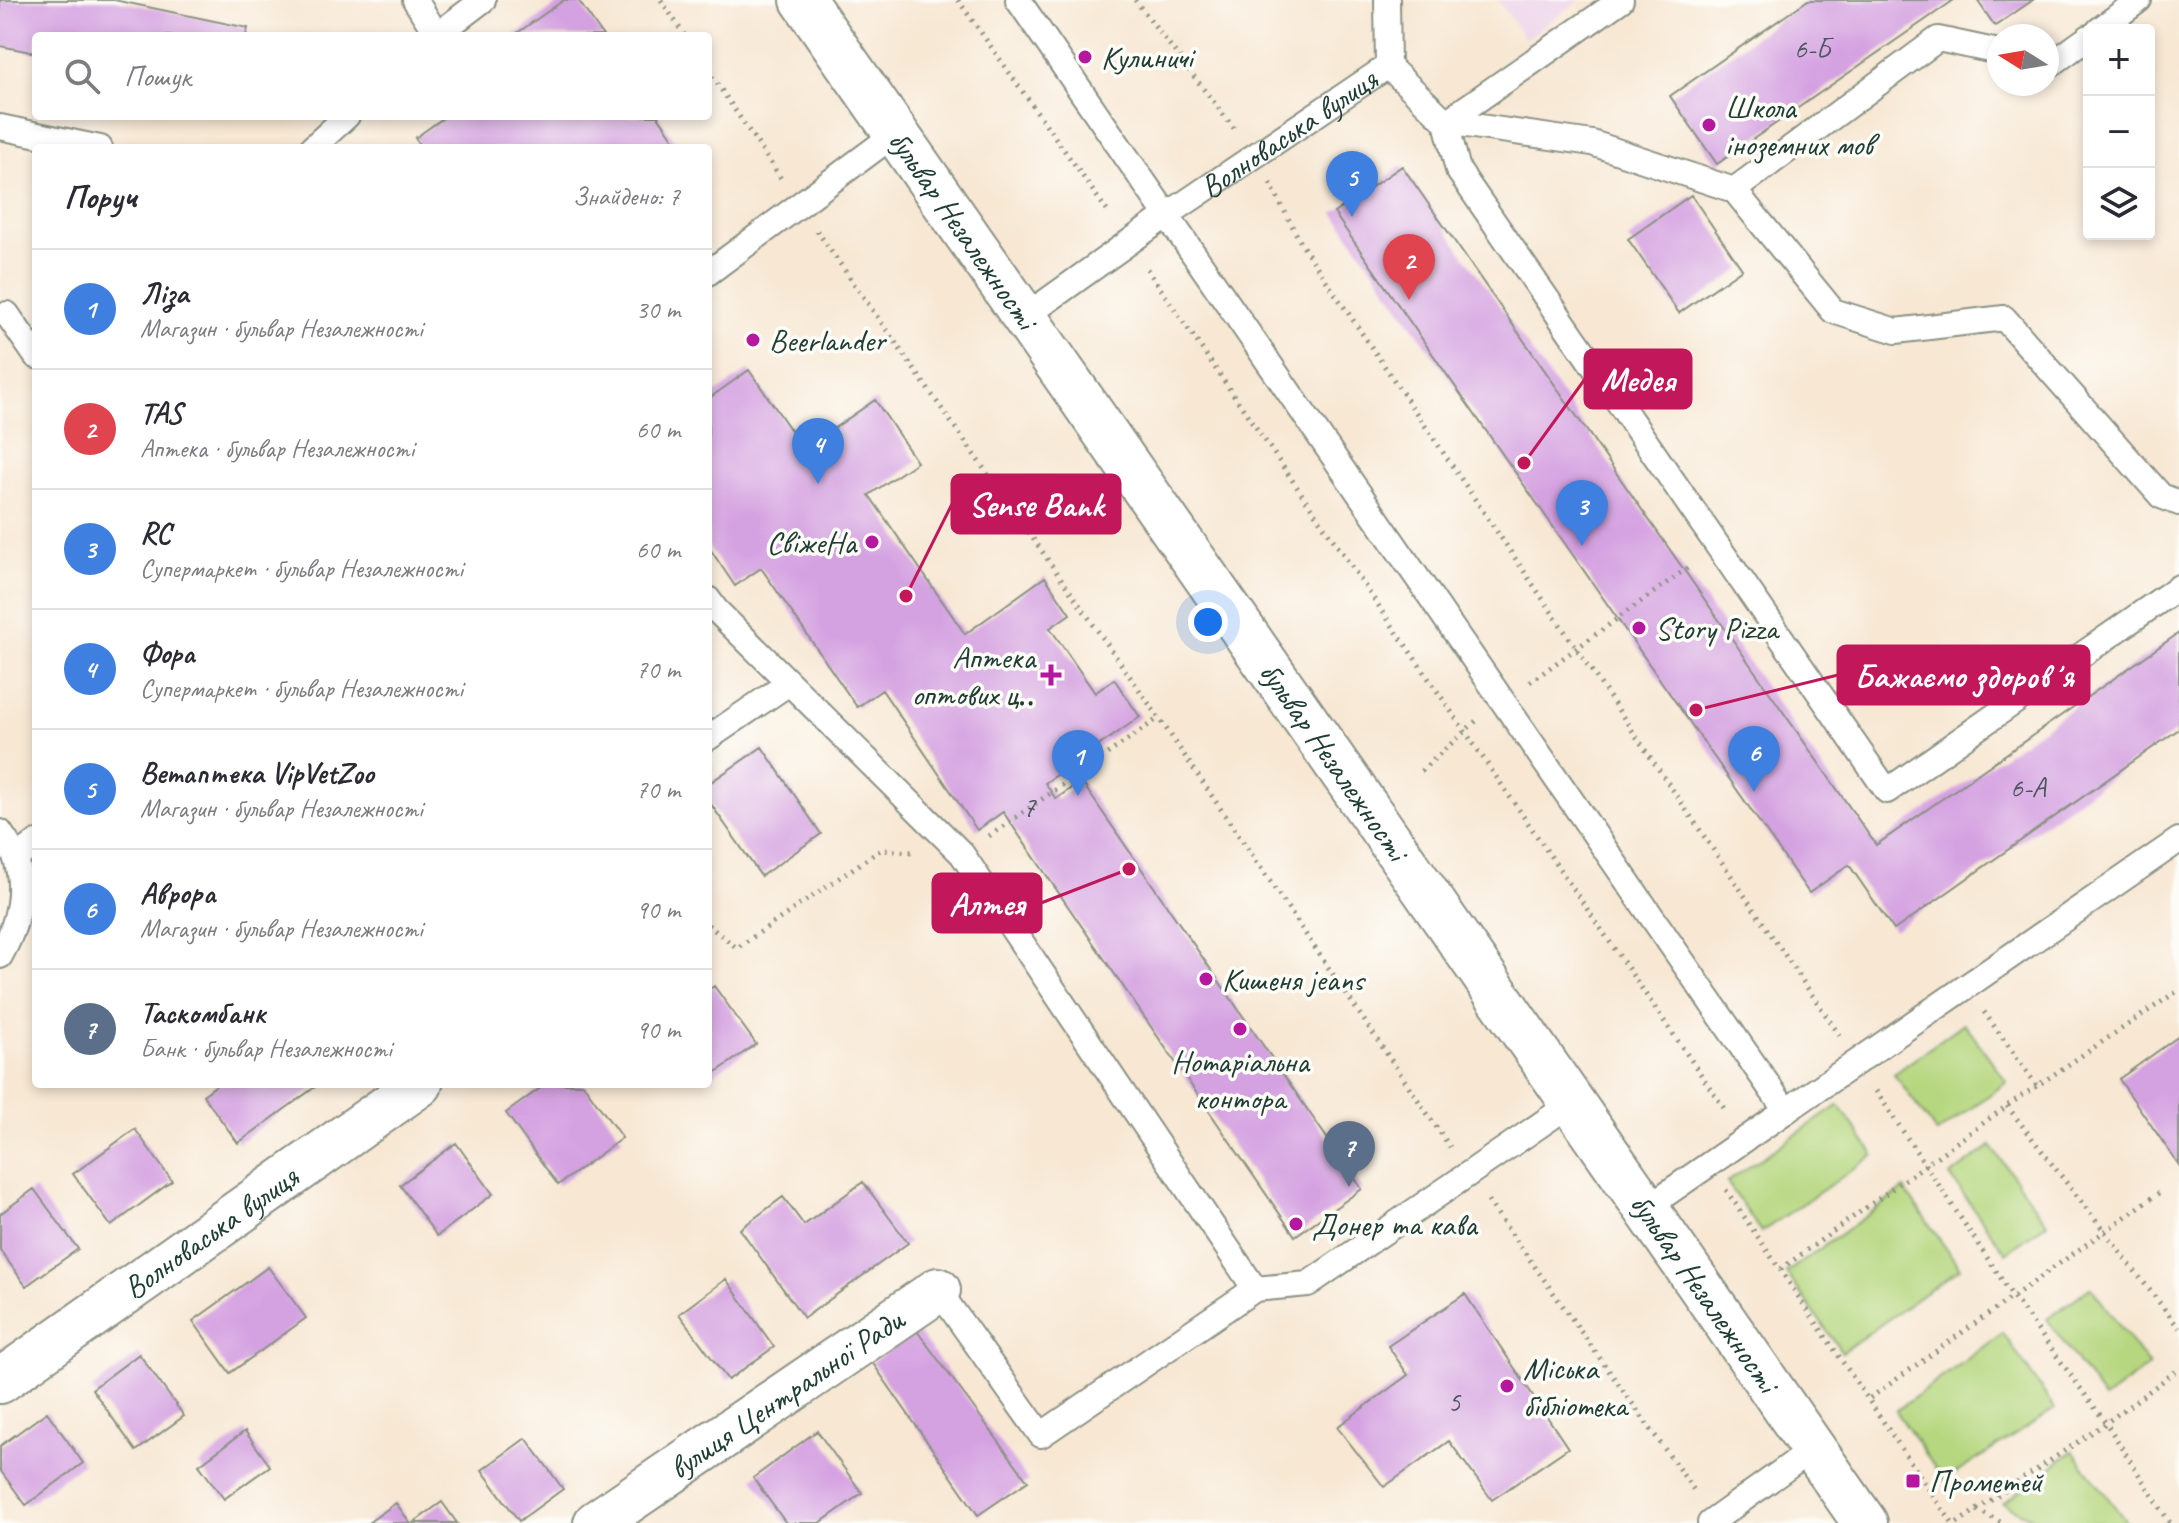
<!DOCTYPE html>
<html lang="uk">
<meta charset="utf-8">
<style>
body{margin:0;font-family:Caveat,sans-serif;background:#f2f2f3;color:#2b2b33}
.controls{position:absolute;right:24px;top:24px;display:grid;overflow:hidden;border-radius:8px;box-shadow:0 4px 12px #0003}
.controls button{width:72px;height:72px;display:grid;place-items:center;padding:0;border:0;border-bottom:2px solid #e1e1e2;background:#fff;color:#2b2b33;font:40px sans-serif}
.compass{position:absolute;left:1987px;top:24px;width:72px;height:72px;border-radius:50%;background:#fff;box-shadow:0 4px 12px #0003;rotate:281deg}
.you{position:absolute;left:1208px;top:622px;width:28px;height:28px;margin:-20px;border:6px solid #fff;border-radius:50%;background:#1a73e8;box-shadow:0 0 0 12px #1a73e833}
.badge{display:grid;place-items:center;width:52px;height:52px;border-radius:50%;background:#b5179e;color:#fff;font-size:26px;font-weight:700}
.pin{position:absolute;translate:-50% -66px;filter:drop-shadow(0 2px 4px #0008)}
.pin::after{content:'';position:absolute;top:42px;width:28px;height:24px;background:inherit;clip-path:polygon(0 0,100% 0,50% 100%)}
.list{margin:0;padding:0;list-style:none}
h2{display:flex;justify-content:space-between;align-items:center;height:104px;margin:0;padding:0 32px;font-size:34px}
h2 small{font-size:26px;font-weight:400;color:#7c7c81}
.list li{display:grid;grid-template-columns:52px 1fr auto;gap:24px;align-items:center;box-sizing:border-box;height:120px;padding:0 32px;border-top:2px solid #e1e1e2}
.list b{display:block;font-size:30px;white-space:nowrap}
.list p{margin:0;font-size:26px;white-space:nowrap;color:#7c7c81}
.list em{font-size:26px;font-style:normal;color:#7c7c81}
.icon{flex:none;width:44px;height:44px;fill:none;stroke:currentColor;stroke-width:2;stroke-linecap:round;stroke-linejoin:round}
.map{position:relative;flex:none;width:2179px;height:1523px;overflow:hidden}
.search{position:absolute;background:#fff;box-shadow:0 4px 12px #0003;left:32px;top:32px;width:680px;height:88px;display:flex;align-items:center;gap:20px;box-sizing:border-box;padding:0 28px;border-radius:8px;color:#7c7c81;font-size:30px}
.panel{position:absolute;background:#fff;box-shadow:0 4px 12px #0003;left:32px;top:144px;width:680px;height:944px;border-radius:8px}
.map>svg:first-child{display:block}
</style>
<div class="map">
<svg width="2179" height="1523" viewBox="0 0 2179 1523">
<rect width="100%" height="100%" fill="#fdfcf7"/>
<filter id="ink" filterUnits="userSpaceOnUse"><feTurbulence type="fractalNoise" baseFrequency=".0125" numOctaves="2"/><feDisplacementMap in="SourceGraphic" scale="16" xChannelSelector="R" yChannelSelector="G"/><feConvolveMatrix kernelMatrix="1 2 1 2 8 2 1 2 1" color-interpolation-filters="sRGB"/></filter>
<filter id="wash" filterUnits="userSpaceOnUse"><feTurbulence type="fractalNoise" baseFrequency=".006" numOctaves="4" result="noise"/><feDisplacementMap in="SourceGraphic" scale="32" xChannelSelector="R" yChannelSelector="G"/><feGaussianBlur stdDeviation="1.8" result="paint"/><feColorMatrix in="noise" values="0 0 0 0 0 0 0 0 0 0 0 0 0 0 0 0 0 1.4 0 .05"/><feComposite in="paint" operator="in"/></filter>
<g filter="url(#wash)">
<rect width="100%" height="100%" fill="#f7e7d3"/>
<path fill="#ecd1e9" d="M1498 0H1580L1525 39Z"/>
<path fill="#b6d77f" stroke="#6a8a5a" stroke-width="2" d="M1964 1023 2007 1082 1937 1133 1894 1074Z
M1839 1105 1874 1155 1761 1232 1727 1182Z
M1991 1146 2047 1223 2006 1253 1950 1176Z
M1904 1189 1960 1268 1842 1352 1786 1273Z
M2091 1287 2149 1366 2104 1399 2047 1319Z
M2003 1333 2055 1409 1944 1481 1896 1411Z
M2073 1451 2127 1523H2042L2003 1503Z"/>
<g id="blocks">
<path fill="#d4a1e1" d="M0 0H114L248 28 246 36H36V53L0 46Z
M564 0H578L603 36H513Z
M1808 0H1954L1717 164 1670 96Z
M1977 0H2033L1995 26Z
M446 116H658L680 148H422L415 138Z
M1402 166 1876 845 2179 633V729L1894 930 1849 865 1809 893 1334 213Z
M1691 195 1742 269 1679 313 1628 239Z
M749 370 804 449 875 400 917 462 869 495 965 634 1045 577 1070 614 1050 628 1095 693 1114 679 1140 717 1045 783 1056 799 1081 781 1362 1189 1295 1236 1003 812 977 830 882 690 857 707 761 568 735 586 708 546V399Z
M762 747 821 834 761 876 708 800V784Z
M714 986 756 1044 708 1078V990Z
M2179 1036V1165L2119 1079Z
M218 1084H313L315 1087 238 1143 203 1095Z
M546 1084H583L622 1138 558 1185 506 1113Z
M135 1129 172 1181 111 1226 73 1174Z
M456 1143 493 1194 437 1236 400 1185Z
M863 1182 908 1243 804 1318 740 1229 783 1197 804 1225Z
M34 1189 78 1249 26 1286 0 1250V1214Z
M268 1267 306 1318 230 1373 193 1321Z
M726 1279 774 1347 728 1380 679 1314Z
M1465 1294 1568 1448 1492 1500 1449 1441 1384 1487 1337 1427 1408 1375 1388 1346Z
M917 1331 1028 1481 978 1515 872 1362Z
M139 1354 184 1416 136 1451 92 1389Z
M47 1412 83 1463 26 1505 0 1470V1446Z
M245 1431 270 1466 224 1499 199 1465Z
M817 1431 862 1493 820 1523H786L753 1478Z
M526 1438 563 1489 519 1521 482 1470Z
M442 1502 457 1523H413Z
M396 1503 410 1523H368Z"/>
</g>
</g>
<g filter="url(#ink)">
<use href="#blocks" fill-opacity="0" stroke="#8b9284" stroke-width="2"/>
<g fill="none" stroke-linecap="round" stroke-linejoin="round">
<g stroke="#8b9284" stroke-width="28">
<g id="service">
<path d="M415 0 437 35 483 0"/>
<path d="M1018 0 1786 1111 1646 1208"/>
<path d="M1387 0 1388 66"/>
<path d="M2099 30 2139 0"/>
<path d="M2047 62 2053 63 2089 37"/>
<path d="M0 127 100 148"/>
<path d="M312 148 347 116"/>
<path d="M1734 190 1938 39 1999 52"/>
<path d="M708 273 896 133"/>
<path d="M7 314 36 356"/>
<path id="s1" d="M1026 316 1167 215 1388 66 1446 122 1621 0"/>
<path d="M2179 503 2161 496 2004 318 1896 331 1833 311 1734 190 1592 143 1446 122 1458 170 1887 791 2179 587"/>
<path d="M708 599 716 610 962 854 1255 1289"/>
<path d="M708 738 789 683"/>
<path d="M0 832C5 840 13 850 16 859 26 893 17 926 0 956"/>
<path d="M16 858 36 843"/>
<path d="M1786 1111 2179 840"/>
<path d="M938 1290 1041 1435 1255 1289 1308 1284 1572 1103"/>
<path d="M1710 1523 1813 1449"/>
</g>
</g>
<g stroke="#8b9284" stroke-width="48">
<g id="minor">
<path id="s2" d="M0 1381 420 1084"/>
<path id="s3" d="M596 1523 938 1290"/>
</g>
</g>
<g stroke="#8b9284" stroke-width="48">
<g id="secondary">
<path id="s4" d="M803 0C1157 507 1512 1015 1865 1523"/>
</g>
</g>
<path stroke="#8b9284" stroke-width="5" stroke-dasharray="2 6" stroke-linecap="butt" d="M661 0 685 36
M958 0 1110 215
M1135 0 1236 131
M708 70 782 180
M1270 183 1302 245 1840 1036
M817 231 1159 718 1450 1147
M1147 269 1726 1111
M1530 682 1690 566
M1421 771 1476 721
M989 836 1159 718
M708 925 737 948 880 850 913 852
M1984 1012 2037 1086
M1876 1091 2014 1298 2106 1423 2170 1523
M2007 1106 2179 1328
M1726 1190 1952 1523
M1488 1201 1696 1493
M1781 1269 2007 1106 2179 990
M1870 1398 2163 1190
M1977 1510 2002 1523
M1957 1523 2106 1423 2179 1369"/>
<use href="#service" stroke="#fff" stroke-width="24"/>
<use href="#minor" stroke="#fff" stroke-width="44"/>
<use href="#secondary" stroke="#fff" stroke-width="44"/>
</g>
</g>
<g fill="#b5179e" stroke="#fdfcf7" stroke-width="3">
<circle cx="1085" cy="57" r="8"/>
<circle cx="1709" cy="125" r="8"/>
<circle cx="753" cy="340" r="8"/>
<circle cx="872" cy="542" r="8"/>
<circle cx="1639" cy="628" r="8"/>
<path d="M1047 663h8v8h8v8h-8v8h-8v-8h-8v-8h8z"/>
<circle cx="1206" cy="979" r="8"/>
<circle cx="1240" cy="1029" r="8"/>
<circle cx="1296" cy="1224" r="8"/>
<circle cx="1507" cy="1386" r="8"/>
<rect x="1905" y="1473" width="16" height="16" rx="4"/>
</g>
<g text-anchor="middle" stroke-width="7" stroke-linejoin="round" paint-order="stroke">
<g font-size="28" fill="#4c565f">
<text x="1812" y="58">6-Б</text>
<text x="2028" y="797">6-А</text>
<text x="1029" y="816">7</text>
<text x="1454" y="1411">5</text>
</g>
<g font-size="32" fill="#1f3d34" stroke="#fdfcf7" text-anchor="start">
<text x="1101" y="68">Кулиничі</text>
<text x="1725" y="118">Школа<tspan x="1725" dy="37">іноземних мов</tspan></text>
<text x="769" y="351">Beerlander</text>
<text x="856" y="553" text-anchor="end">СвіжеНа</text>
<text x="1655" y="639">Story Pizza</text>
<text x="1035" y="668" text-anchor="end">Аптека<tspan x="1035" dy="37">оптових ц‥</tspan></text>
<text x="1222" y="990">Кишеня jeans</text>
<text x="1240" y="1072" text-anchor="middle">Нотаріальна<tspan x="1240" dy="37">контора</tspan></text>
<text x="1312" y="1235">Донер та кава</text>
<text x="1523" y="1379">Міська<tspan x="1523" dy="37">бібліотека</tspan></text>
<text x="1929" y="1492">Прометей</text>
</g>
<g font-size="32" fill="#1f3d34" stroke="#fdfcf7">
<text dy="11" stroke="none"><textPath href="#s1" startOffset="320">Волноваська вулиця</textPath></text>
<text dy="11" stroke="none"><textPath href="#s4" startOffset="280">бульвар Незалежності</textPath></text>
<text dy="11" stroke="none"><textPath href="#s4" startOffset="928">бульвар Незалежності</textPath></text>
<text dy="11" stroke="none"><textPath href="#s2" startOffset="258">Волноваська вулиця</textPath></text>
<text dy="11" stroke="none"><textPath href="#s4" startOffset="1576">бульвар Незалежності</textPath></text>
<text dy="11" stroke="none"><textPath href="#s3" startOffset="230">вулиця Центральної Ради</textPath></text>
</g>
</g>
<path fill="none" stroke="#c2185b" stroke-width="3" d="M1524 463L1585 379M906 596L952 504M1696 710L1838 675M1129 869L1041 903"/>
<g fill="#c2185b" stroke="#fdfcf7" stroke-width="3">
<circle cx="1524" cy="463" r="8"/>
<circle cx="906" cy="596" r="8"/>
<circle cx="1696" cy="710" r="8"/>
<circle cx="1129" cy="869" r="8"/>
</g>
<g fill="#c2185b" stroke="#c2185b" stroke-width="3">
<rect x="1585" y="350" width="106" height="58" rx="8"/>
<rect x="952" y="475" width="168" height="58" rx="8"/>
<rect x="1838" y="646" width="251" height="58" rx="8"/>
<rect x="933" y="874" width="108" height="58" rx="8"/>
</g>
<g font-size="34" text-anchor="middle" font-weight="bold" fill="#fff">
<text x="1638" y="391">Медея</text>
<text x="1036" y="516">Sense Bank</text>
<text x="1964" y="687">Бажаємо здоровʼя</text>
<text x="987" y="915">Алтея</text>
</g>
</svg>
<div class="controls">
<button>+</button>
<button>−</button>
<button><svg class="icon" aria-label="layers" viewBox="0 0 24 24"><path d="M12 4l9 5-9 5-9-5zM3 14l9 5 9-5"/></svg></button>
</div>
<svg class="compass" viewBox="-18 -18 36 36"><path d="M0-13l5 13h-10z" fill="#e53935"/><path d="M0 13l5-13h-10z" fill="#7c7c81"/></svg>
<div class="you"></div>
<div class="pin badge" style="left:1078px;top:796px;background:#3f7fe0">1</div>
<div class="pin badge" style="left:1409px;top:300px;background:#e0444e">2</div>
<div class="pin badge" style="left:1582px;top:546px;background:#3f7fe0">3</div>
<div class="pin badge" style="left:818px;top:484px;background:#3f7fe0">4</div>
<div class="pin badge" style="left:1352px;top:217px;background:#3f7fe0">5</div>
<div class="pin badge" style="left:1754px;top:792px;background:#3f7fe0">6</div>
<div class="pin badge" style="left:1349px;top:1187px;background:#5c6f8a">7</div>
<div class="search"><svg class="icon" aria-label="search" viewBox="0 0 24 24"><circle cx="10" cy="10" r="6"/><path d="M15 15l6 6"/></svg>Пошук</div>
<section class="panel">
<h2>Поруч<small>Знайдено: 7</small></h2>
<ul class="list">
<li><span class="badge" style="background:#3f7fe0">1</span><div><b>Ліза</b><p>Магазин · бульвар Незалежності</p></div><em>30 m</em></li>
<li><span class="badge" style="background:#e0444e">2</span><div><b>TAS</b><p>Аптека · бульвар Незалежності</p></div><em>60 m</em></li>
<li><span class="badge" style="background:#3f7fe0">3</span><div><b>RC</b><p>Супермаркет · бульвар Незалежності</p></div><em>60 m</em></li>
<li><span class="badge" style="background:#3f7fe0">4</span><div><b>Фора</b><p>Супермаркет · бульвар Незалежності</p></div><em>70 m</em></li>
<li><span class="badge" style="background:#3f7fe0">5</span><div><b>Ветаптека VipVetZoo</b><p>Магазин · бульвар Незалежності</p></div><em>70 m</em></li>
<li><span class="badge" style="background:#3f7fe0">6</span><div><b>Аврора</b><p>Магазин · бульвар Незалежності</p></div><em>90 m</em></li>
<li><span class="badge" style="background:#5c6f8a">7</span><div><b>Таскомбанк</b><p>Банк · бульвар Незалежності</p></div><em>90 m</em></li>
</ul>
</section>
</div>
